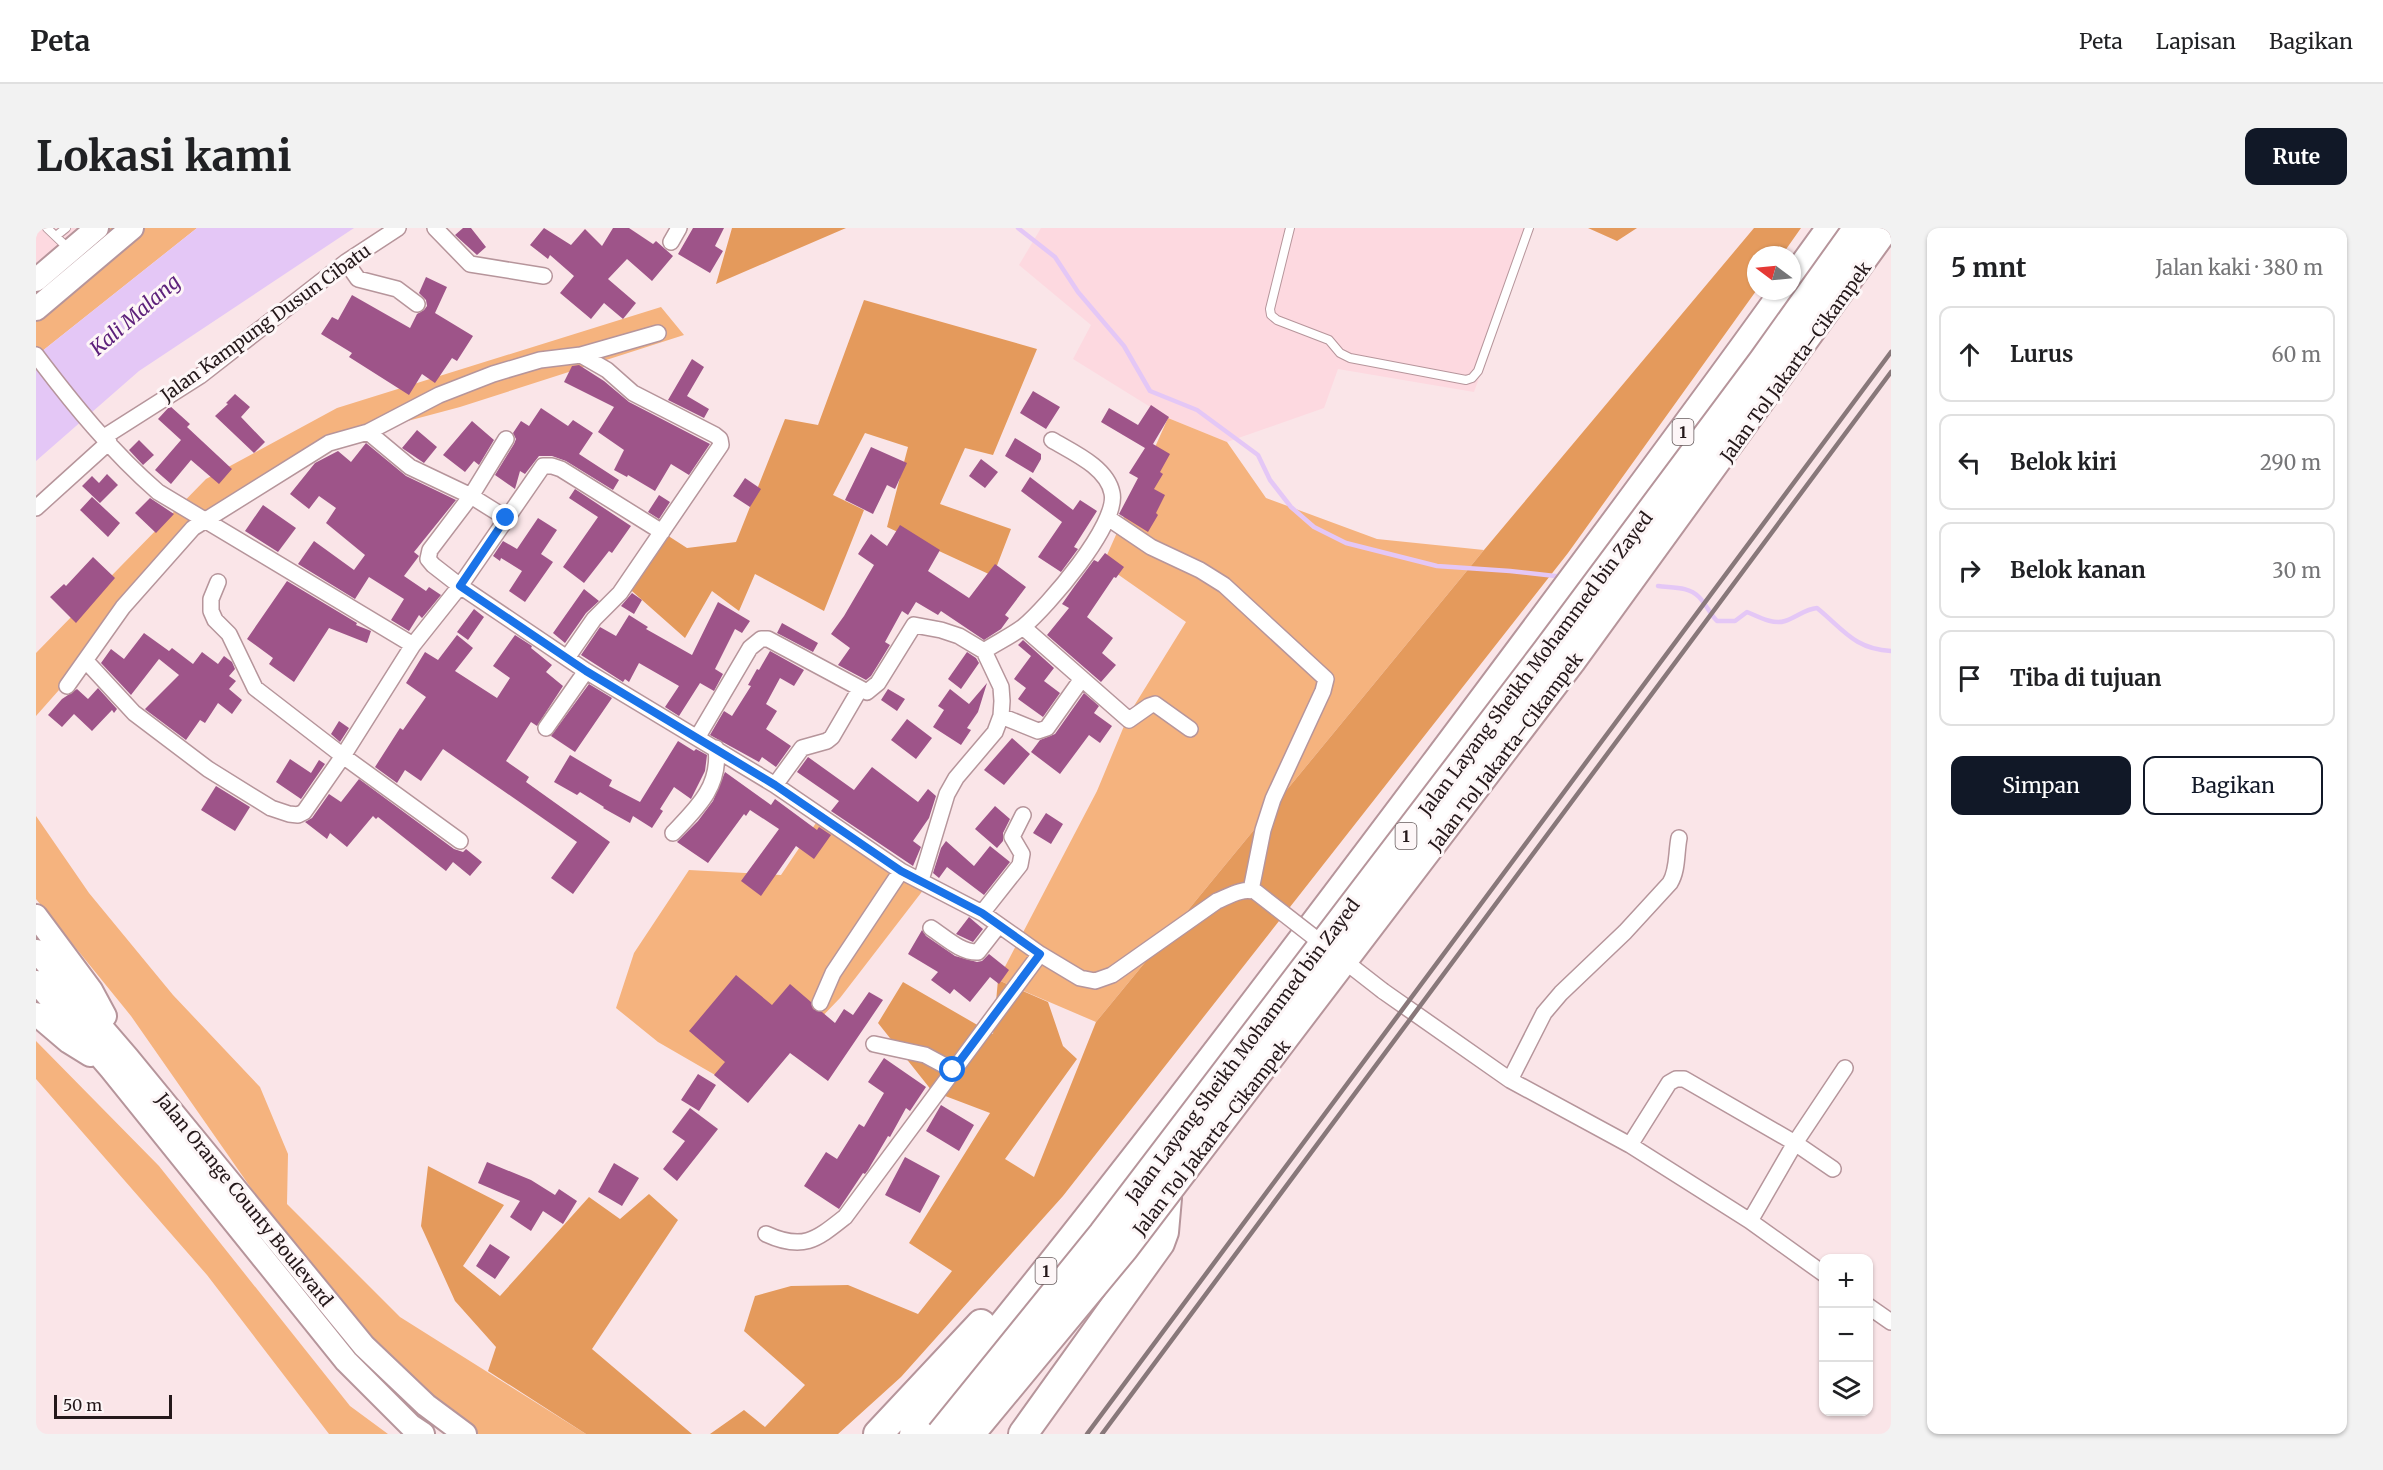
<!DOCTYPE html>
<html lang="id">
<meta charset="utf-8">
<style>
body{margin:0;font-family:Merriweather,serif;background:#f2f2f2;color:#202124}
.controls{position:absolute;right:18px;bottom:18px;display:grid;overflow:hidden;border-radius:12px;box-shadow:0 2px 4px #0004}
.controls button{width:54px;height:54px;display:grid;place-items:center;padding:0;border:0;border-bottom:2px solid #e0e0e0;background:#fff;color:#202124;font:30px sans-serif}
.compass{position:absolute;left:1711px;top:18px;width:54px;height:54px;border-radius:50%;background:#fff;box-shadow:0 2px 4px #0004;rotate:286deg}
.scale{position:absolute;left:18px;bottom:15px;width:118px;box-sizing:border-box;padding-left:6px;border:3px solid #24181a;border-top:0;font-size:16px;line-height:21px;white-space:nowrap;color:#24181a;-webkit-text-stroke:4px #fdf6f7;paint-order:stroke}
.stop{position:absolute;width:18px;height:18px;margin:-14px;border:4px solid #1a73e8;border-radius:50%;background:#fff}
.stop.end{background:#1a73e8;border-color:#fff;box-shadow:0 2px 6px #0008}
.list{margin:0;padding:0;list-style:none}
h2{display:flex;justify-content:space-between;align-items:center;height:78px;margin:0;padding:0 24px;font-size:26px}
h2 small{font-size:20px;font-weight:400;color:#757577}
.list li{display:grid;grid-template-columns:39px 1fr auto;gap:18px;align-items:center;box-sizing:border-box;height:96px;margin:0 12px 12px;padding:0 12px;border:2px solid #e0e0e0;border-radius:12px}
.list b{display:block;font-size:22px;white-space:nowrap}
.list em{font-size:20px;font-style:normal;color:#757577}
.actions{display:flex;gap:12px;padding:18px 24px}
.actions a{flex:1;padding:14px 0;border:2px solid #111827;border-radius:12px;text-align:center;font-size:21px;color:#111827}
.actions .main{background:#111827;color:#fff}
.icon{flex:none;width:33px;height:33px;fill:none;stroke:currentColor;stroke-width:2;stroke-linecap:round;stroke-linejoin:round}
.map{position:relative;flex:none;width:1855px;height:1206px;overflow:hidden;border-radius:12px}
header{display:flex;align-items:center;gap:36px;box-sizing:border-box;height:84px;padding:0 30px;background:#fff;border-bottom:2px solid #e0e0e0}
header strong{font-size:28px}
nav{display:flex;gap:33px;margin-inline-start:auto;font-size:21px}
.intro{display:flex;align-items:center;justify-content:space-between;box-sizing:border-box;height:144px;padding:0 36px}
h1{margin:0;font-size:42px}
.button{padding:15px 27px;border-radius:12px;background:#111827;color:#fff;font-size:21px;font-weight:700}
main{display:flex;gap:36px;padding:0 36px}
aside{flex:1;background:#fff;border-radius:12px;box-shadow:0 2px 4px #0004}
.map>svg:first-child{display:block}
</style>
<header>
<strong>Peta</strong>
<nav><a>Peta</a><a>Lapisan</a><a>Bagikan</a></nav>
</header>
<div class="intro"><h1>Lokasi kami</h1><a class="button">Rute</a></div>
<main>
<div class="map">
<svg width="1855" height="1206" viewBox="0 0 1855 1206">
<rect width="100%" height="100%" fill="#fae5e8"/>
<path fill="#fdd9e0" d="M0 0H62L0 53Z
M1005 0H1497L1438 164 1302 141 1288 180 1191 214 1132 190 1037 131 1055 97 983 37Z"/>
<path fill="#f5b37e" d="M61 0H161L0 128V52Z
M625 79 648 107 424 179 289 215 168 298 0 488V425L170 251 301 180Z
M1132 190 1191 214 1230 270 1341 311 1448 322 1060 794 962 752 1061 563 1093 486 1150 394 1067 336Z
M0 588 53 665 137 767 224 859 252 926 251 976 364 1089 550 1206H441L356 1133 233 986 95 788 0 671Z
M784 589 888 661 804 770 712 866 622 814 580 780 598 725 653 642 745 647Z
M0 813 123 938 314 1178 352 1206H293L171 1047 0 851Z"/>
<path fill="#e49a5c" d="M696 0H810L680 56Z
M1552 0H1601L1581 13Z
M1718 0H1765L1746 27H1720V63L1532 325 1027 968 865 1149 802 1206H674L708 1182 729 1199 769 1157 708 1103 719 1068 755 1058 812 1057 882 1086 916 1043 873 1015 954 885 896 863 842 795 867 754 957 806 962 752 1012 774 1027 818 1041 831 969 931 998 949 1060 794 1448 322Z
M828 72 1001 121 957 227 929 220 904 276 975 301 957 348 851 299 872 219 829 205 797 267 828 282 788 383 719 346 703 383 676 363 649 410 588 356 620 300 651 320 700 314 749 191 782 197Z
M392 938 468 977 427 1038 464 1068 553 969 584 991 613 966 642 992 556 1121 656 1206H550L452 1143 460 1119 419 1073 385 998Z"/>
<path fill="#e4c7f6" d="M161 0H318L103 143 0 233V128Z"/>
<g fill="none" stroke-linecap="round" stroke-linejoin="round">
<path stroke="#e4c7f6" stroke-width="4.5" d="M982 0 1019 29 1042 64 1088 118 1114 163 1161 182 1222 227 1234 252 1255 279 1278 299 1310 315 1401 338 1474 343 1528 349
M1622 358C1636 360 1652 358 1663 369 1670 376 1674 386 1681 393H1699L1711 384C1723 389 1737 397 1749 393 1761 389 1769 381 1781 380 1807 401 1818 421 1855 423"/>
</g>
<path fill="#9e5489" d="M427 0H435L450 19 441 27 419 7Z
M508 0 535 17 549 1 566 18 577 0H593L617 16 620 13 637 28 616 53 591 31 572 51 600 75 587 91 568 75 555 91 524 65 538 48 514 27 512 31 494 17Z
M657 0H688L679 18 687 23 674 45 642 26Z
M390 49 411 59 399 85 437 108 421 133 416 130 399 155 386 146 373 167 313 129 316 125 285 106 296 89 302 92 316 67 374 100 381 86 388 82 391 78 390 72 383 65Z
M656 131 668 139 651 168 673 181 668 190 632 172Z
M543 137 568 153 593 174 674 216 653 247 635 236 619 263 592 247 591 249 578 242 588 222 562 204 578 179 528 154 536 138Z
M997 163 1024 179 1010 201 984 185Z
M199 166 214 179 205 189 229 214 218 225 179 188 192 176 190 175Z
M1115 177 1133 189 1117 216 1134 226 1124 244 1127 246 1118 261 1129 267 1120 285 1122 287 1112 304 1083 286 1102 250 1093 245 1109 220 1065 194 1073 180 1102 197Z
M134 178 154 196 151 199 196 241 183 256 155 232 135 256 119 242 145 212 122 191Z
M505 180 532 198 537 192 557 205 543 226 583 252 577 262 530 233 516 228H503L489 246 484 243 479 261 459 247 478 216 480 211 477 205 485 193 493 198Z
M436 193 458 212 443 237 438 233 429 244 407 227Z
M381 202 401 219 388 235 366 220Z
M979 210 1005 226V231L997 245 969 228Z
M103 212 118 227 107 237 93 222Z
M330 215 370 248 420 272 378 324 383 328 368 348 390 363 393 359 405 367 386 390 383 387 373 403 355 392 368 371 333 349 319 371 262 336 278 313 318 342 329 327 290 295 300 280 283 268 273 281 254 266 279 235 302 223 315 234Z
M835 219 871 235 859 261 851 257 837 286 809 272Z
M945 231 962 244 949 260 933 248Z
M71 246 82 257 64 275 46 258 56 248 63 255Z
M994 249 1037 282 1044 272 1061 283 1038 319 1042 321 1025 344 1002 329 1026 294 985 263Z
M709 250 725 261 714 279 697 268Z
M539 261 595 298 576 325 573 323 548 355 527 339 562 289 533 270Z
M623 267 634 274 623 291 612 284Z
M56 269 84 295 72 309 44 282Z
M114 270 138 286 120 305 99 285Z
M227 277 260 300 242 324 209 303Z
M502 290 521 302 505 326 517 334 489 374 473 363 486 343 465 330 464 333 457 328 467 313 481 321Z
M864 297 904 322 892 343 933 370 959 336 990 359 969 387 973 390 965 401 948 412 905 383 902 387 880 374 872 387 866 383 849 414 854 417 835 448 830 452 802 437 814 420 795 406 808 388 838 337 822 326 835 306 851 318Z
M1069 325 1088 339 1080 350 1078 349 1051 389 1077 410 1066 425 1080 437 1065 454 1011 407 1033 380 1026 376 1038 359 1058 332 1062 334Z
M57 329 79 350 40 395 14 369 28 356 30 358Z
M251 353 321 395 320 397 335 403 331 415 293 400 258 454 233 436 237 430 211 411Z
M548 361 563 373 550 385 529 415 517 405Z
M596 365 606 372 598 386 585 378Z
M682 374 714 393 706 405 699 401 679 441 687 446 678 463 664 455 643 488 629 479 643 458 603 435 593 454 589 451 587 454 545 427 564 399 580 408 593 387 612 399 610 401 656 427Z
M438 381 448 389 432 412 421 404Z
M746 395 782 415 777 424 741 405Z
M108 405 133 423 136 420 157 436 166 424 182 436 188 428 196 434 199 441 193 448 200 453 193 461 206 472 196 486 182 475 169 495 164 492 150 512 110 482 109 481 143 447 123 431 95 467 65 435 75 421 88 431Z
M421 407 437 420 419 443 461 470 474 450 457 438 479 407 496 418 495 420 516 437 510 444 527 458 501 498 495 494 470 533 493 549 490 554 574 614 537 666 515 650 541 614 407 521 385 553 369 542 361 555 339 539 364 500 367 502 390 469 370 455 389 424 402 432Z
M987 412 1018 440 1008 453 1024 465 1007 489 982 471 990 460 978 451 995 428 982 417Z
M734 423 768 442 758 458 744 450 730 476 741 483 730 501 755 518 740 539 726 529 723 534 674 507 688 483 696 488 715 458 712 457 721 441 723 442Z
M931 424 940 430 943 435 925 461 912 451Z
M951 455 942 484 931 500 935 502 925 517 897 499 908 482 902 478 914 461 933 476Z
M553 456 576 470 539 524 515 508Z
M62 460 81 481 78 485 76 482 56 503 38 486 26 499 12 487 26 471 41 461 52 471Z
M852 461 869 471 861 483 845 472Z
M1048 465 1063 478 1058 485 1076 498 1064 515 1053 507 1024 546 995 524 1004 512 1019 506Z
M871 491 896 510 880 531 855 512Z
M303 493 313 500 304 514 295 506Z
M976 510 994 526 968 557 948 542Z
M642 513 658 523 660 521 671 527 669 543 655 571 638 559 624 581 627 583 616 600 597 588 594 595 567 580 568 579 544 564 541 567 518 554 534 527 576 552 573 558 604 574Z
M772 529 818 562 836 539 882 574 892 561 900 568 893 590 877 613 885 619 877 638 795 583 803 573 761 544Z
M254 531 275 545 283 532 289 536 265 571 240 554Z
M689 544 735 577 739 571 781 602 783 599 795 607 778 631 760 618 725 668 705 653 743 601 714 582 710 588 708 586 672 635 641 614 662 593 677 573Z
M323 551 418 621 427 624 430 621 446 634 434 648 417 634 410 643 342 589 340 591 337 588 311 619 294 605 291 611 269 594 276 590 293 566 305 574Z
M180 558 214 579 199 603 165 582Z
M959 578 974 591 967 605V613L961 620 939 601Z
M1010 585 1027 596 1015 616 997 605Z
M910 613 938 638 954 618 974 634 948 667 911 639 903 650 897 645 905 620Z
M933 689 947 701 937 714 920 706Z
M886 702 890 708 919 728 941 734 946 733 953 726 973 742 963 756 954 749 934 774 918 761 914 766 895 752 902 744 872 726Z
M700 747 736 777 754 756 775 774 777 781 786 784 799 795 808 781 817 787 833 764 847 772 792 853 754 825 712 875 678 847 689 834 653 803Z
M848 830 890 859 874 883 870 880 854 909 852 908 832 942 829 946 827 945 803 981 768 958 790 924 801 931 823 896 828 899 848 865 832 854Z
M662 846 680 857 663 883 645 872Z
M905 877 938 897 923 923 890 903Z
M654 880 682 901 641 953 627 941 649 913 636 904Z
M869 929 904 948 884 985 849 967Z
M451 934 495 952 519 967 523 961 541 973 527 996 507 983 495 1003 474 989 484 973 442 955Z
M578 935 603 950 586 978 562 964Z
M454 1016 474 1029 459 1051 440 1038Z"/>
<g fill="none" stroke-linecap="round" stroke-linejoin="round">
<g stroke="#b6959b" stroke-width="10">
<path id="service" d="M11 0 33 21
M1254 0 1234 81 1235 87 1241 92 1293 112 1304 125 1314 130 1430 152 1436 150 1442 143 1493 0
M20 8 30 0"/>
</g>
<g stroke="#b6959b" stroke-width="18">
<path id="minor" d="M399 0 434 36 508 48
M635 14 643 0
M310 34 322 51 361 61 381 76
M0 127C37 176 76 224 122 264L377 417 424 358 550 443 739 557 865 643 946 685 1004 726 1044 750 1059 753 1076 747 1181 673C1193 668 1207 659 1220 664
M545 127 622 105
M332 204 374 239 435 268 470 290
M68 209 164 148 310 34 362 0
M470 211 435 268 394 322 392 331 397 337 424 358 507 238H516L525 241 626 304
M0 280 73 214
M1072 290 1115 319 1164 342 1188 357 1290 451 1287 463 1237 571 1227 602 1215 662
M182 354 175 371V383L179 392 193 406 219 460 307 528 424 613
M987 399 1093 492 1113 478 1119 476 1154 501
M948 423C960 415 975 408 987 399 1011 379 1083 296 1076 265 1071 239 1036 224 1016 212
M50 433 98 485 172 541 235 580 253 586 262 587 268 584 307 528 377 417
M31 458 87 379 157 300 293 215 332 204 403 167 457 146 504 132 545 127 571 142 597 165 679 207 684 211 685 217 584 365 558 391 531 430
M965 488 1002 503 1011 500 1045 452
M510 500 550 443
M661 510 714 420 725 411H732L831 464 842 455 878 397 905 402 923 408 948 423 965 459 966 473 965 488 959 504 920 550 911 566 885 652
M739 557 766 520 791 513 796 509 824 461
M637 605C661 580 685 558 680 520
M946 685 984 637 986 626 976 609 987 587
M895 700C909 709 925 725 942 724L963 697
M1347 763 1474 852 1594 917 1714 993 1788 1046
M784 775 797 745 865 643
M838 816 889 827 917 842
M1474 852 1508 785 1525 765 1589 704 1634 655C1642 642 1640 625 1643 610
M1594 917 1633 855 1640 851H1648L1759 915 1797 941
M1714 993 1759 915 1809 840
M730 1006C767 1023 780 1012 809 989L1004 726
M1832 1078 1855 1094"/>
</g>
<g stroke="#b6959b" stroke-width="26">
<path id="secondary" d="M0 52 61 0
M0 81 96 0
M0 688 55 762 69 788
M0 723 92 830 328 1118 390 1177 429 1206
M0 754 75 841 310 1133 375 1198 387 1206
M0 786 33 814 54 827"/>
</g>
<g stroke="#b6959b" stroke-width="32">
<path id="motorway" d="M1756 54 1795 0
M842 1206 945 1096
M878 1206C1058 989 1228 764 1397 539 1515 381 1634 223 1749 63
M987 1206 1124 1015 1128 1004 1131 970"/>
</g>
<use href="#service" stroke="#fff" stroke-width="8"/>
<use href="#minor" stroke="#fff" stroke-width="15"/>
<use href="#secondary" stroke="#fff" stroke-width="22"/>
<use href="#motorway" stroke="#fff" stroke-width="28"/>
<path stroke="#88787a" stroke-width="4.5" d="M1051 1206 1855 124
M1066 1206 1855 144"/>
<g stroke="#b6959b" stroke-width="18" stroke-linecap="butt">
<path id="minor-bridge" d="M1220 664 1347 763"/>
</g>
<g stroke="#b6959b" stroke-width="32" stroke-linecap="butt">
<path id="motorway-bridge" d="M905 1206 1067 1006 1511 423 1727 133 1822 0
M934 1206 1088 1020 1535 433 1849 0"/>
</g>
<use href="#minor-bridge" stroke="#fff" stroke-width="15"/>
<use href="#motorway-bridge" stroke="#fff" stroke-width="28"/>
</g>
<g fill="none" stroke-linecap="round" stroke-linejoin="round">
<path stroke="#1a73e8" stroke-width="8" d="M470 290 424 358 550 443 739 557 865 643 946 685 1004 726 917 842"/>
</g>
<g text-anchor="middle" stroke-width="6" stroke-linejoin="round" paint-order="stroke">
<g fill="#fdf6f7" stroke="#655b5c" stroke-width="1.5">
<rect x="1636.5" y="191" width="21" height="26" rx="4.5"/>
<rect x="1359.5" y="595" width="21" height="26" rx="4.5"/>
<rect x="999.5" y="1030" width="21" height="26" rx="4.5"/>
</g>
<g font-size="16" font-weight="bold" fill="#24181a">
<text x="1647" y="210">1</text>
<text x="1370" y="614">1</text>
<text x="1010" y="1049">1</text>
</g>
<g font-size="18" fill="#24181a" stroke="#fdf6f7">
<text transform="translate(230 95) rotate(-36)" y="6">Jalan Kampung Dusun Cibatu</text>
<text transform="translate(1760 134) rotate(-54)" y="6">Jalan Tol Jakarta–Cikampek</text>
<text transform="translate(1500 436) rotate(-53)" y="6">Jalan Layang Sheikh Mohammed bin Zayed</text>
<text transform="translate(1470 524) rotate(-53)" y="6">Jalan Tol Jakarta–Cikampek</text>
<text transform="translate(1207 823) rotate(-53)" y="6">Jalan Layang Sheikh Mohammed bin Zayed</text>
<text transform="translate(1176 910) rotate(-52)" y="6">Jalan Tol Jakarta–Cikampek</text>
<text transform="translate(208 972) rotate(51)" y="6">Jalan Orange County Boulevard</text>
</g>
<g font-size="20" font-style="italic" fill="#5d217b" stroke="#fdf6f7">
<text transform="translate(99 87) rotate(-41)" y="7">Kali Malang</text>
</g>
</g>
</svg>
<div class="controls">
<button>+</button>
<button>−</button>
<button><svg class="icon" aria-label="layers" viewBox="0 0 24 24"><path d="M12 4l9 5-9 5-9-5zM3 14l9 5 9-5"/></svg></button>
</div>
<svg class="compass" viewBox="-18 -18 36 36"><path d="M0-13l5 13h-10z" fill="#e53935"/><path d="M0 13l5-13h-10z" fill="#757577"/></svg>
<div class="scale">50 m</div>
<div class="stop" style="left:917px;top:842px"></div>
<div class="stop end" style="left:470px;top:290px"></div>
</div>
<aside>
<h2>5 mnt<small>Jalan kaki · 380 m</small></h2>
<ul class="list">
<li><svg class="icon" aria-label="ahead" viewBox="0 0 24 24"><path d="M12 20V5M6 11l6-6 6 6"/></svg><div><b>Lurus</b></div><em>60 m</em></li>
<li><svg class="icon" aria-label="left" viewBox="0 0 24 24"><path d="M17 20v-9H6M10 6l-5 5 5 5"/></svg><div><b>Belok kiri</b></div><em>290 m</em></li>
<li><svg class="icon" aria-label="right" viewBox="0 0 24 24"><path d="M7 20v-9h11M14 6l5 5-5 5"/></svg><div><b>Belok kanan</b></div><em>30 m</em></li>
<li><svg class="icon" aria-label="arrive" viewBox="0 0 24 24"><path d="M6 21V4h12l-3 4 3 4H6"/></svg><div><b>Tiba di tujuan</b></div></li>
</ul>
<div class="actions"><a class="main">Simpan</a><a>Bagikan</a></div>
</aside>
</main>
